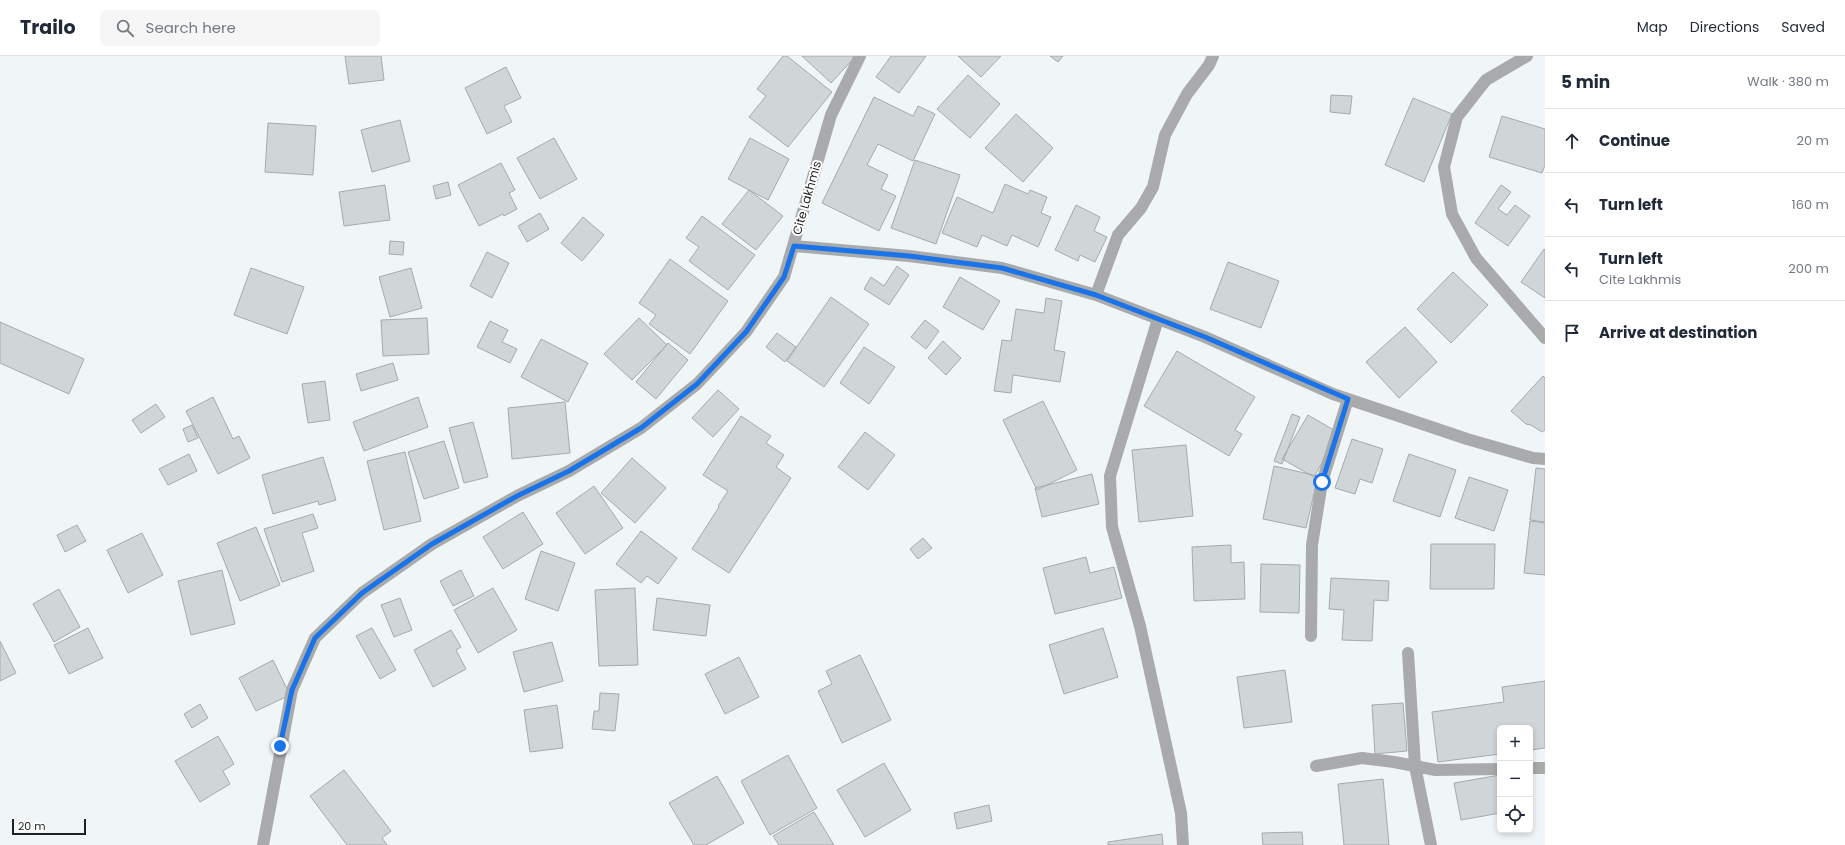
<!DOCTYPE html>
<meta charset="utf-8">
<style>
body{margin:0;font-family:Poppins,sans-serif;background:#f6f6f7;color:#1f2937}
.controls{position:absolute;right:12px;bottom:12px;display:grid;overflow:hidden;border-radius:6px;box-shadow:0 2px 6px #0003}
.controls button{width:36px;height:36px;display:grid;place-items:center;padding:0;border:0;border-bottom:1px solid #e0e1e3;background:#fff;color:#1f2937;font:20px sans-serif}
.scale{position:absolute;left:12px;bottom:10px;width:74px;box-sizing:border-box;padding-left:4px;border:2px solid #1e2021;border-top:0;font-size:11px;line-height:14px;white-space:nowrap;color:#1e2021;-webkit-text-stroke:3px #fff;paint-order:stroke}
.stop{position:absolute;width:12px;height:12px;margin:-9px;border:3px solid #1a73e8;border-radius:50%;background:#fff}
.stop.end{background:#1a73e8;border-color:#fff;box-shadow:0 1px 4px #0008}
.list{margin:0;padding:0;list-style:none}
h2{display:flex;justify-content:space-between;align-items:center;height:52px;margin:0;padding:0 16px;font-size:17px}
h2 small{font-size:13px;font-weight:400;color:#747a83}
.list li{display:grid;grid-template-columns:26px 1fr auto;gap:12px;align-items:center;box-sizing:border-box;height:64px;padding:0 16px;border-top:1px solid #e0e1e3}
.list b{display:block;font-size:15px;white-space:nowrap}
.list p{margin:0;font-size:13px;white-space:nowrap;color:#747a83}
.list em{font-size:13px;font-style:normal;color:#747a83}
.icon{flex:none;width:22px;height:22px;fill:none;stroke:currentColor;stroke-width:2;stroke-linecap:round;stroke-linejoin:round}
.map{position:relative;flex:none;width:1545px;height:789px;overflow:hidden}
header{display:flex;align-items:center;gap:24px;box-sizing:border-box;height:56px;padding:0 20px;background:#fff;border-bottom:1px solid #e0e1e3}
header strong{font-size:19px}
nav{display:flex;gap:22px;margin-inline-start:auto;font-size:14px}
.search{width:280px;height:36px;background:#f6f6f7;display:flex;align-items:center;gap:10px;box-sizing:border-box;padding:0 14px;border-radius:6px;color:#747a83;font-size:15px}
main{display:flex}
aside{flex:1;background:#fff}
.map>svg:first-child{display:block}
</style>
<header>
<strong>Trailo</strong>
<div class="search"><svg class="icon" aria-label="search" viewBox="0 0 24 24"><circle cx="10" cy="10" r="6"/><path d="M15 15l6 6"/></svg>Search here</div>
<nav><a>Map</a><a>Directions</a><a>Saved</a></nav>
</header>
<main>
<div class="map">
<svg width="1545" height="789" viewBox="0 0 1545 789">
<rect width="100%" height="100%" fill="#f0f5f8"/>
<path fill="#d0d5d8" stroke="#a5aaac" d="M345 0H381L384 24 349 28Z
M783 0H787L832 36 788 91 749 61 766 40 757 33Z
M802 0H856L831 27Z
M891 0H926L899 37 876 21Z
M958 0H1001L981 21Z
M1050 0H1063L1058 6Z
M506 11 521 42 504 50 512 66 487 78 465 32Z
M968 19 1000 48 970 82 937 53Z
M1331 39 1352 40 1350 58 1330 56Z
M874 41 913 60 918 50 935 58 913 105 878 88 867 109 888 119 881 133 896 140 879 175 822 147Z
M1413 42 1452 58 1424 126 1385 109Z
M1016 58 1053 92 1023 126 985 92Z
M1502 60 1545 73V109L1542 117 1489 101Z
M400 64 410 105 372 116 361 74Z
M268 67 316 70 313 119 265 116Z
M554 82 577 123 540 143 517 102Z
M750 82 789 103 768 144 728 123Z
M915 104 960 119 936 188 891 172Z
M501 107 515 134 509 137 517 153 504 160 503 158 479 170 458 129Z
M448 126 451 139 436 143 433 130Z
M1005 128 1028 138 1030 134 1047 141 1041 157 1051 161 1038 191 1012 179 1007 190 982 179 977 191 942 177 957 141 993 157Z
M385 129 390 164 344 170 339 136Z
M1501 129 1511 136 1498 153 1507 159 1515 149 1530 160 1508 190 1475 167Z
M749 134 783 160 756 194 722 168Z
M1076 149 1100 161 1094 175 1107 181 1095 206 1080 199 1078 205 1055 194Z
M540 157 549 173 527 186 518 170Z
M702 160 755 199 728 234 689 205 699 191 686 182Z
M583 161 604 179 582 205 561 187Z
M390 185 404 186 403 199 389 198Z
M1544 193 1545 194V242L1521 226Z
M487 196 509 207 492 242 470 230Z
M670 203 728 245 690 298 649 268 656 259 639 247Z
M1228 206 1279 225 1261 272 1210 253Z
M897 210 909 219 889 249 864 233 871 221 884 230Z
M251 212 304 231 287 278 234 259Z
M411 212 422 252 390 261 379 221Z
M1453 216 1488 249 1451 287 1417 253Z
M960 221 1000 245 983 274 943 251Z
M831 241 869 268 824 331 787 305Z
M1046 242 1062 245 1054 294 1065 296 1060 326 1013 319 1011 337 994 335 1002 284 1011 285 1016 253 1044 257Z
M427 262 429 298 383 300 381 264Z
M639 262 667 289 632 324 604 298Z
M925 264 939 275 926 293 911 281Z
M490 265 508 274 502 286 517 293 510 307 477 291Z
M0 266 84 303 69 338 0 307Z
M1405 271 1437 306 1399 342 1366 306Z
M777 277 796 291 785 306 766 291Z
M541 283 588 307 568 346 521 321Z
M943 285 961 302 946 319 928 302Z
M668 287 688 304 656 343 636 326Z
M864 291 895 311 869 348 840 327Z
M1177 295 1255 341 1235 374 1242 378 1229 400 1144 350Z
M393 307 398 324 361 335 356 318Z
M1543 320 1545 322V374L1542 376 1531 369 1526 368 1511 355Z
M325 325 330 364 308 367 302 328Z
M718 334 739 353 713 381 692 362Z
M213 341 233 383 239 380 250 402 218 418 186 355Z
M418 341 428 371 364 395 353 366Z
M1043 345 1077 414 1037 434 1003 364Z
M565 346 570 397 512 403 508 352Z
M156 348 165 361 141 377 132 364Z
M1292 358 1300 361 1282 408 1274 405Z
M1308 359 1339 377 1314 421 1282 403Z
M741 360 771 380 766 387 784 399 776 411 791 422 729 517 692 493 719 451 718 450 728 435 703 419Z
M473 366 488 421 464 427 449 372Z
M192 369 198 382 188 386 183 373Z
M865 376 895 399 868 434 838 411Z
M1352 383 1383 393 1372 427 1360 423 1355 438 1335 432Z
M444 385 459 432 424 443 408 396Z
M1186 389 1193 460 1139 466 1132 394Z
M405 396 421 465 384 474 367 405Z
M189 398 197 415 168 429 159 413Z
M1409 398 1456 414 1440 461 1393 445Z
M323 401 336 444 319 449 318 445 273 458 262 419Z
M632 402 666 432 635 467 601 437Z
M1274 410 1318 420 1306 472 1263 463Z
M1536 412 1545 413V466L1530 464Z
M1092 418 1099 448 1042 461 1035 432Z
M1469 421 1508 434 1494 475 1455 462Z
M594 430 623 472 585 498 556 457Z
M523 456 543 488 503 513 483 481Z
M313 458 318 472 302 477 314 515 282 526 264 473Z
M1530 465 1545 467V519L1524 517Z
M77 469 86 485 65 496 57 479Z
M256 471 280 529 240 545 217 487Z
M641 475 677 502 658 528 647 520 641 527 616 508Z
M142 477 163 519 128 537 107 494Z
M923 482 932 492 918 503 910 493Z
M1431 488H1495L1494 533H1430Z
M1231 489V507L1244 506 1245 543 1194 545 1192 491Z
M541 495 575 507 558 555 525 543Z
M1086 501 1090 517 1114 511 1122 542 1055 558 1043 512Z
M1261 508 1300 509 1299 557 1260 556Z
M222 514 235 568 191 579 178 525Z
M461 514 474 540 453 550 440 525Z
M1331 522 1389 525 1388 545 1374 544 1372 585 1342 584 1344 554 1329 553Z
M493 532 517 574 478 597 454 554Z
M635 532 638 609 599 610 595 534Z
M59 533 80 571 54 586 33 548Z
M400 542 412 574 394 581 381 549Z
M657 542 710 549 706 580 653 574Z
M88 572 103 602 69 618 54 589Z
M372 572 396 614 380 623 356 580Z
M1103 572 1118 621 1064 638 1049 589Z
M451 574 461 591 456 594 466 613 433 631 414 594Z
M0 585 16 617 0 625Z
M552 586 563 625 524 636 513 596Z
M860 599 891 664 842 687 818 635 832 628 826 615Z
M739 601 759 641 725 658 705 618Z
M273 604 290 639 256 655 239 622Z
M1285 614 1292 666 1244 672 1237 621Z
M1545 625V692L1530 694V672H1500V698L1438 706 1432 656 1504 646 1502 631Z
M600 637 619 638 615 675 592 673 594 655H599Z
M1403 647 1407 695 1375 698 1372 649Z
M200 648 208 662 192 672 184 658Z
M557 649 563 692 530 696 524 654Z
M218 680 234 708 223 715 230 728 200 746 175 705Z
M788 699 817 752 770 779 741 725Z
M884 707 911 754 865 781 837 734Z
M344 714 391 775 382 782 387 789H347L310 740Z
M1500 719V757L1461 764 1454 727Z
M717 720 744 767 706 789H694L669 747Z
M1383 723 1389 789H1344L1338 728Z
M989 749 992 765 957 773 954 757Z
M814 756 834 789H779L773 780Z
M1302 776 1303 789H1263L1262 777Z
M1162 778 1163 789H1108V786Z"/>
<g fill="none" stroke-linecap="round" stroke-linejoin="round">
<path stroke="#a8aaab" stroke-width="12" d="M1527 0 1486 24 1457 61 1444 111 1452 158 1476 202 1545 282
M794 190 909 200 1002 212 1096 239 1205 281 1333 338 1467 383 1533 402 1545 403
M1096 239 1118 179 1141 152 1153 131 1165 79 1187 38 1209 9 1213 0
M1158 263 1110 420 1112 471 1140 570 1181 757 1183 789
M1311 580 1312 489 1322 426 1348 343
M1408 597 1415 710 1431 789
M1316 710 1362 702 1394 706 1436 714 1500 713
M1530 712H1545
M263 789 292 634 315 582 362 537 432 488 517 440 569 415 641 372 697 328 746 276 784 221 831 59 860 0"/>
</g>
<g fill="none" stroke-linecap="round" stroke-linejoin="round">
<path stroke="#1a73e8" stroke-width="5" d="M280 690 292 634 315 582 362 537 432 488 517 440 569 415 641 372 697 328 746 276 784 221 794 190 909 200 1002 212 1096 239 1205 281 1348 343 1322 426"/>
</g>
<g text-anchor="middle" stroke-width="4" stroke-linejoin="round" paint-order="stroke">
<g font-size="12" fill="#1e2021" stroke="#fff">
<text transform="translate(807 142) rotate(-74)" y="4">Cite Lakhmis</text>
</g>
</g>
</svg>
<div class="controls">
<button>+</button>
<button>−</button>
<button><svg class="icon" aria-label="locate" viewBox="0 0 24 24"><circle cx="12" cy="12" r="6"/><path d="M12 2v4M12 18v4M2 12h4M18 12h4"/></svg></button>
</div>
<div class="scale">20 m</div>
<div class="stop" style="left:1322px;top:426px"></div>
<div class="stop end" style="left:280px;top:690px"></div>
</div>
<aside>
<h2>5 min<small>Walk · 380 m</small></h2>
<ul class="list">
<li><svg class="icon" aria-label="ahead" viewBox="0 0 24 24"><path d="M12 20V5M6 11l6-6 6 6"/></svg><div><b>Continue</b></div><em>20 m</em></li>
<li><svg class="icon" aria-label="left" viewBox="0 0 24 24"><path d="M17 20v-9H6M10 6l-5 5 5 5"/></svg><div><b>Turn left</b></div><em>160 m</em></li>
<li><svg class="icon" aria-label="left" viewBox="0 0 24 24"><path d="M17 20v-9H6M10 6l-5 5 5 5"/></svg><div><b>Turn left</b><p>Cite Lakhmis</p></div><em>200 m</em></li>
<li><svg class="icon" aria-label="arrive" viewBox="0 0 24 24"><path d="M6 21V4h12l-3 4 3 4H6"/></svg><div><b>Arrive at destination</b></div></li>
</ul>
</aside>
</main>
